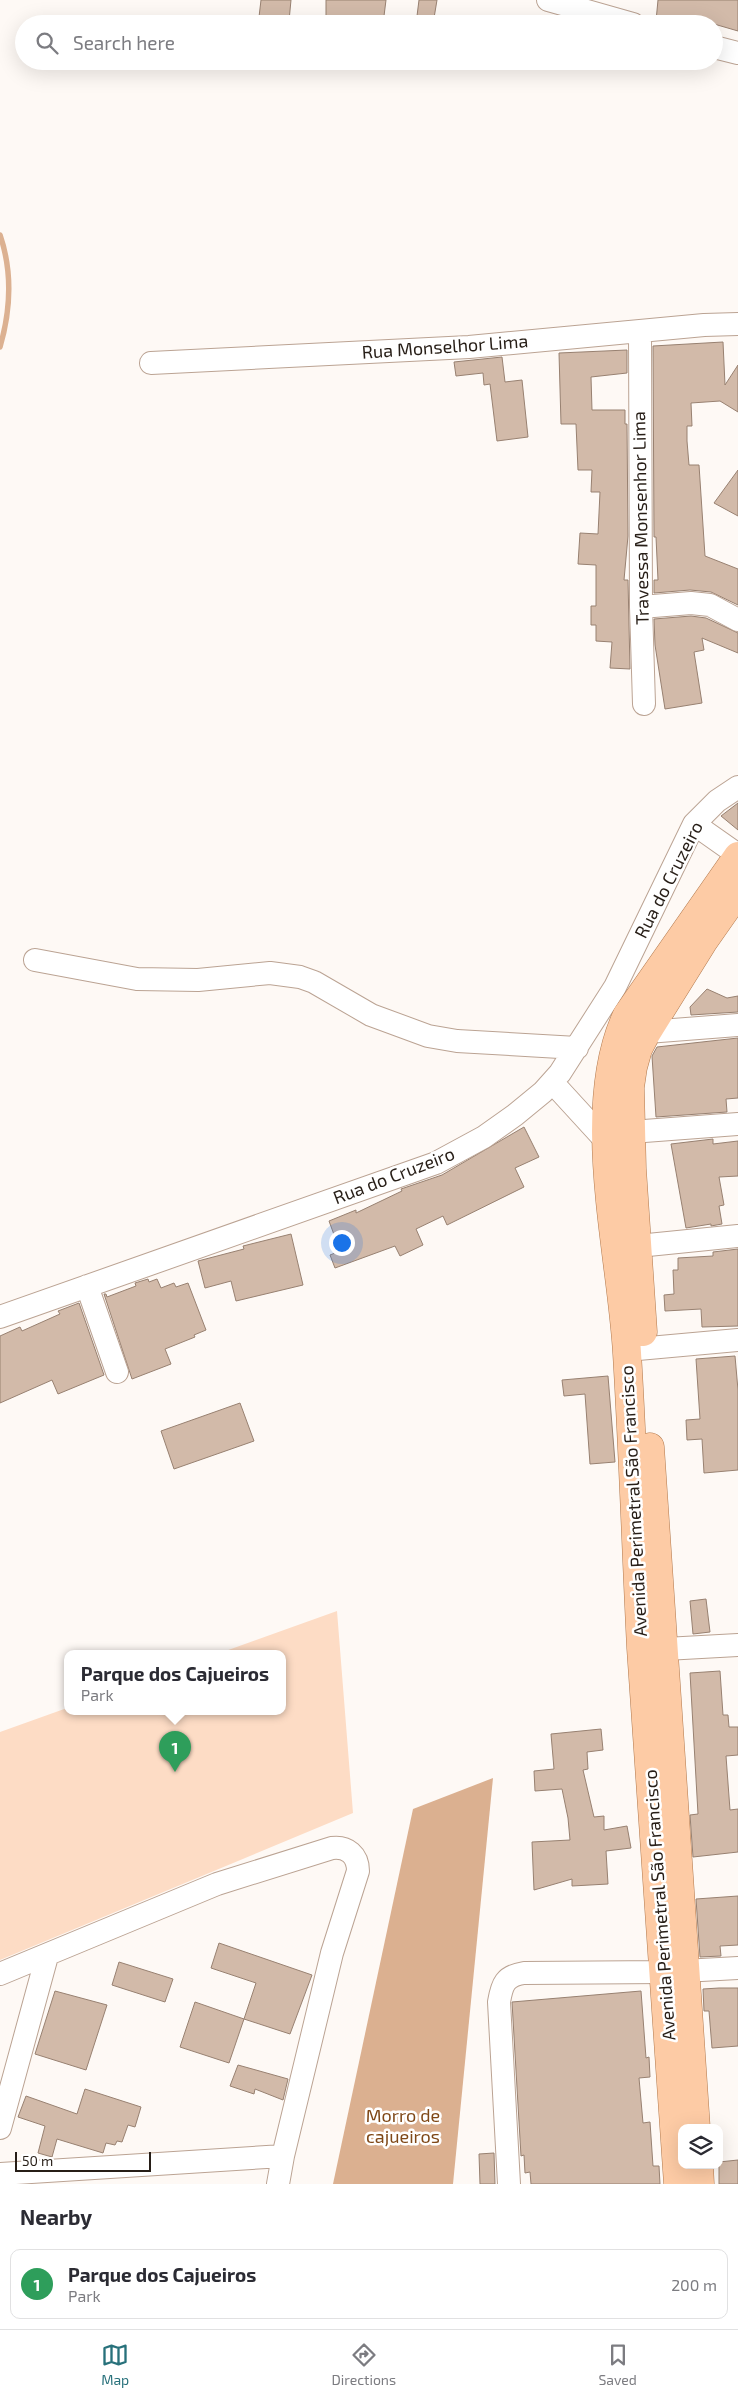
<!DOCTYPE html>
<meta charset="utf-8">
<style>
body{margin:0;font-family:"Exo 2",sans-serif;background:#f2f2f3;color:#2b2b33}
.controls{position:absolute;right:15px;bottom:15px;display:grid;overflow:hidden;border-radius:10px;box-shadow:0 5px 20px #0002}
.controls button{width:45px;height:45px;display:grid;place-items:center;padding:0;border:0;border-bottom:1px solid #e1e1e2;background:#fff;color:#2b2b33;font:25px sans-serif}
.scale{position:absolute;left:15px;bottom:12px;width:136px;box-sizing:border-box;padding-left:5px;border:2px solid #271e17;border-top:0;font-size:14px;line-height:18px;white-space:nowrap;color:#271e17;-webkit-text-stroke:4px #fff;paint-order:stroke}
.you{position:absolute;left:341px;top:1242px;width:18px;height:18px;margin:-12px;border:4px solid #fff;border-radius:50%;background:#1a73e8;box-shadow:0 0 0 8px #1a73e833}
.badge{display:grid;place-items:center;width:32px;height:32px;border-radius:50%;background:#28717b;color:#fff;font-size:16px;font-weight:700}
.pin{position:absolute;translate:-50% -41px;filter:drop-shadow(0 1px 2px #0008)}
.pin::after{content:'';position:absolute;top:26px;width:18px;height:15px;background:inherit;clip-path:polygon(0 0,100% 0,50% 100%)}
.popup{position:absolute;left:64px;top:1650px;width:222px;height:65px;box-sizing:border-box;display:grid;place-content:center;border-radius:10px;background:#fff;filter:drop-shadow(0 1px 4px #0005);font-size:16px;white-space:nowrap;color:#7c7c81}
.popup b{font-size:19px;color:#2b2b33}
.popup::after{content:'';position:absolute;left:50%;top:100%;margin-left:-10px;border:10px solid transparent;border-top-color:#fff}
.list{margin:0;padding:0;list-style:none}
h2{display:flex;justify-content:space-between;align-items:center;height:65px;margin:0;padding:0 20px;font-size:21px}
h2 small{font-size:16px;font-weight:400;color:#7c7c81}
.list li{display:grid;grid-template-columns:32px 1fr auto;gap:15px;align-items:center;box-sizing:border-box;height:70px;margin:0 10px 10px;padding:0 10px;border:1px solid #e1e1e2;border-radius:10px}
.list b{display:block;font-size:19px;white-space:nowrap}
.list p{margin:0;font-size:16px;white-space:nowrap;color:#7c7c81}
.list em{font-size:16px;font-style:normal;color:#7c7c81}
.icon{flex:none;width:28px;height:28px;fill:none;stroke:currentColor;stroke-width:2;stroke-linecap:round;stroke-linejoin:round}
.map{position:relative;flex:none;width:738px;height:2184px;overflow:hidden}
.search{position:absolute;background:#fff;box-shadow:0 5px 20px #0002;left:15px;right:15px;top:15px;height:55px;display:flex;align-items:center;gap:12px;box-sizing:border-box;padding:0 18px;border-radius:28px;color:#7c7c81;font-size:19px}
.sheet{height:145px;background:#fff}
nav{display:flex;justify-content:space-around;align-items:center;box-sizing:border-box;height:70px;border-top:1px solid #e1e1e2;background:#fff;font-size:14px;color:#7c7c81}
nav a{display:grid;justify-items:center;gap:2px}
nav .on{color:#28717b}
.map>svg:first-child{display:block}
</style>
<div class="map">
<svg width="738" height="2184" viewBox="0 0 738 2184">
<rect width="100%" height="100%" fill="#fef9f5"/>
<path fill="#fddcc5" d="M337 1611 353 1813 0 1960V1732L67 1708 68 1711H282V1653H220Z"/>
<path fill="#dbb090" d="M493 1778 453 2184H333L413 1809Z"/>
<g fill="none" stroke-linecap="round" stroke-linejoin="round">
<path stroke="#dcb191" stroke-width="5.5" d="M0 235C13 273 11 309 0 347"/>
</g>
<path fill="#d2baa9" stroke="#988171" d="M261 0H291L289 21 259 17Z
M326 0H386L383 24H339L340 19 326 18Z
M419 0H437L433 24H416Z
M658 0H738V31L714 24 656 21Z
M723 342 725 385 738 365V412L720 401 691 403 692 426H687V441L689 465H699L705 556 738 569V605L711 592 690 590 654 593V580H658L656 537H654L653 346Z
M627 350V373L591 377 592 410H625V424H627L628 536 624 580H628L630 669 610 668 612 642 596 641V625H591V606H596V565L578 564 580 533 598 534 600 492H591L592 470H578L576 424H561L559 353Z
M502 357 505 382 522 380 528 437 497 441 490 384 484 385 483 373 456 376 454 362Z
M738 470V516L714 503Z
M691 616 706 618 738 633V653L702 638 704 650 694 652 702 703 665 709 655 645 654 619Z
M738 803V830L721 816Z
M707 989 727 998 738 996V1012L691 1015 690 1007Z
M738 1038V1098L726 1099 727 1112 656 1117 652 1056 657 1047Z
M524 1127 539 1157 515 1168 524 1187 447 1225 443 1216 416 1229 423 1245 400 1256 395 1246 335 1268 330 1255 340 1251 329 1221 356 1210V1213L402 1191 401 1189 442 1175Z
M713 1139V1144L738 1141V1176L719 1177 724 1205 719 1206 722 1224 711 1226V1224L686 1228 671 1144Z
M291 1234 303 1285 236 1301 231 1281 205 1288 198 1261 244 1249 243 1246Z
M738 1249V1326L702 1327 701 1309 665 1311 664 1295 674 1294 673 1270H678V1258L713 1256V1252Z
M148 1279 149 1282 157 1279 161 1288 174 1283 176 1287 188 1283 206 1330 194 1335 195 1337 165 1349 171 1364 132 1379 104 1294H106L107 1297 136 1286 135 1283Z
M79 1303 104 1375 58 1394 52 1380 0 1403V1336L20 1327 22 1331 60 1314 58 1311Z
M735 1356 738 1390V1470L704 1473 702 1439 687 1440 686 1420 700 1419 696 1359Z
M608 1376 615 1462 590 1464 585 1394 564 1396 562 1380Z
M240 1403 254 1441 174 1469 161 1431Z
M706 1599 710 1632 693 1634 690 1601Z
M720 1671 723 1715H728L729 1727H738V1755L726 1756 730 1810 738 1809V1852L693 1857 690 1815 698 1814 690 1673Z
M601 1729 603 1750 587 1752 588 1769 583 1770 594 1817 604 1816V1830L627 1826 631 1848 606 1851 608 1884 572 1886V1879L534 1890 532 1842 570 1840 568 1818 562 1789 535 1791 534 1771 554 1769 551 1734Z
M738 1896V1945L720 1946 721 1956 700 1957 696 1899Z
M219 1943 312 1975 290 2034 244 2019 256 1983 211 1968Z
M119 1962 173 1979 165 2002 112 1985Z
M719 1988H738V2046L712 2048 709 2011H704L703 1989Z
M55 1991 107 2005 86 2070 35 2054Z
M641 1991 646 2058 649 2057 650 2077 639 2078 643 2123 650 2122 653 2166H659L660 2184H531L530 2172 525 2173 524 2155 521 2156 512 2002Z
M195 2002 244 2019 229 2063 180 2047Z
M238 2065 288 2079 283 2100 255 2089 254 2094 230 2086Z
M85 2089 141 2107 135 2127 128 2125 122 2142 117 2141 115 2145 106 2143 103 2153 57 2139 52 2157 38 2153 45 2126 18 2117 26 2096 77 2114Z
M494 2153 495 2184H480L479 2154Z
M738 2160V2184H719V2162Z"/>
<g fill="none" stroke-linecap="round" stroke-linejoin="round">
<g stroke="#bba393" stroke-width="24">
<path id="minor" d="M548 0 633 24
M714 47 738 53
M640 332 641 607 644 704
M151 363 469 347 704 325 738 324
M641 607 691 603 710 605 738 620
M694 824 738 855
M35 960 137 979 198 980 270 973 300 977 314 982 371 1015 428 1036 457 1041 577 1048
M647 1032 738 1025
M552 1082 606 1141
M631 1132 738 1124
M638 1246 738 1236
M87 1286 117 1372
M0 1317 436 1163 484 1137 515 1115 543 1092 560 1073 615 987 694 824 717 801 738 787
M627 1350 738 1340
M647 1650 738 1645
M0 1974 217 1884 332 1848C347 1846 358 1855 358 1871L332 1953 283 2156 278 2184
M0 2128 47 1956
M0 2174 283 2156
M509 2184 499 2002C502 1984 505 1976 524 1973L665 1972 738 1968"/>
</g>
<g stroke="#b1784c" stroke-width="29">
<path id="major" d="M643 1332 632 1169 630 1087 633 1067 638 1049 647 1032 703 942 738 892
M650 1447 696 2128
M699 2165 700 2184
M678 2184C667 2005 652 1827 641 1648 636 1550 633 1451 627 1353 621 1251 583 1109 627 1015L738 856"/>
</g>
<use href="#minor" stroke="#fff" stroke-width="22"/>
<use href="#major" stroke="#fdcba5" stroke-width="28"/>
</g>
<g text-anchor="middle" stroke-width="5" stroke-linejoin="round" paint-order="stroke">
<g font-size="18" fill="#271e17" stroke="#fff">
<text transform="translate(445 347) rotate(-4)" y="6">Rua Monselhor Lima</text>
<text transform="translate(641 518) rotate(-91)" y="6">Travessa Monsenhor Lima</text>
<text transform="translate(669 880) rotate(-63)" y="6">Rua do Cruzeiro</text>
<text transform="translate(394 1176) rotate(-21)" y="6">Rua do Cruzeiro</text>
<text transform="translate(634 1501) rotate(-93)" y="6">Avenida Perimetral São Francisco</text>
<text transform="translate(660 1905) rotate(-94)" y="6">Avenida Perimetral São Francisco</text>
</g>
<g font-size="18" fill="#7f4817" stroke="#fff">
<text x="403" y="2122">Morro de<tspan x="403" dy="21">cajueiros</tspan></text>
</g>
</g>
</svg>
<div class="controls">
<button><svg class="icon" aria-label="layers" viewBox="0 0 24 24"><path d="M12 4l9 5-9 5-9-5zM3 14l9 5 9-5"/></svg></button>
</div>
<div class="scale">50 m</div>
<div class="you"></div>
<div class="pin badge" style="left:175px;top:1772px;background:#2e9e5b">1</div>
<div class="popup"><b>Parque dos Cajueiros</b>Park</div>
<div class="search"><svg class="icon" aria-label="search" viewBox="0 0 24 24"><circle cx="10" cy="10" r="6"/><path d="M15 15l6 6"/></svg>Search here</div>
</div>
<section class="sheet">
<h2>Nearby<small></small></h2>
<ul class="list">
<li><span class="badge" style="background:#2e9e5b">1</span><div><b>Parque dos Cajueiros</b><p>Park</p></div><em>200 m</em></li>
</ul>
</section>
<nav>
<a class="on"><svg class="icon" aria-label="map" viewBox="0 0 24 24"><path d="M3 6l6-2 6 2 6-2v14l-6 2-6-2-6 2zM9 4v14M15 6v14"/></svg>Map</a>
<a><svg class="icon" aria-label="directions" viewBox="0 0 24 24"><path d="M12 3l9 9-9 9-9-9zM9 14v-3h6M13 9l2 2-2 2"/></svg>Directions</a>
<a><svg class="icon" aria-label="saved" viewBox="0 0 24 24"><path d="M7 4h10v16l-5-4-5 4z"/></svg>Saved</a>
</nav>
